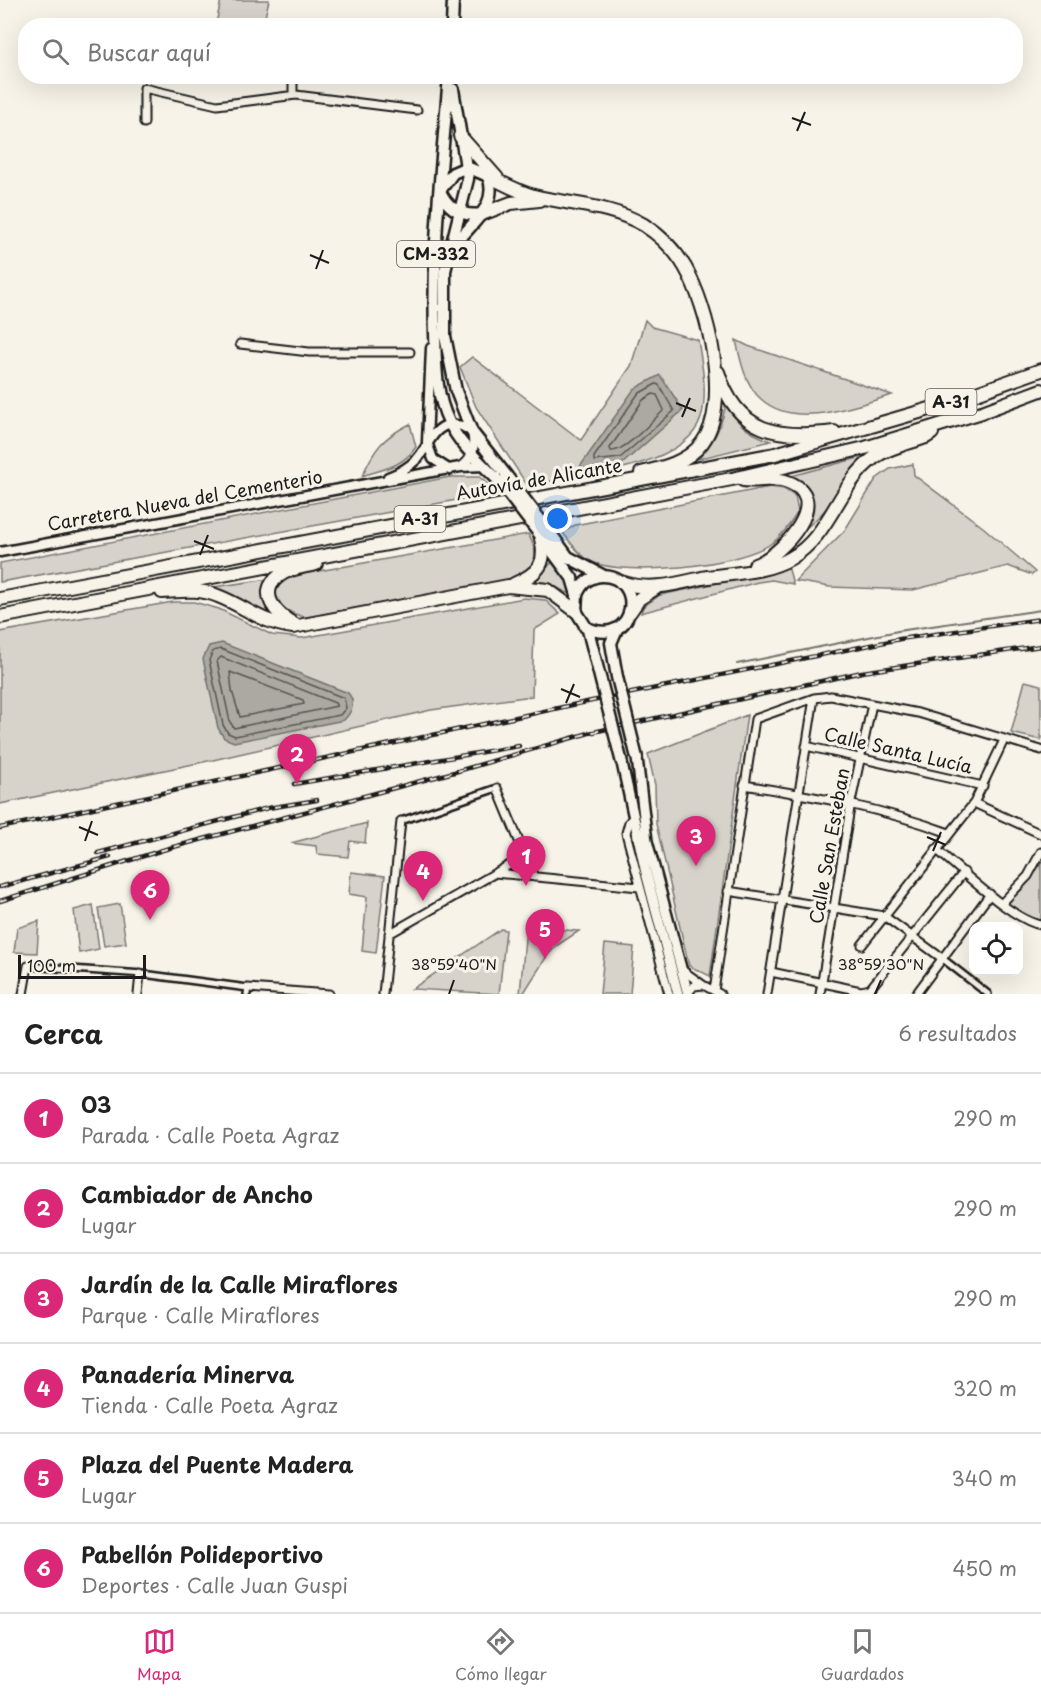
<!DOCTYPE html>
<html lang="es">
<meta charset="utf-8">
<style>
body{margin:0;font-family:"Playpen Sans",sans-serif;background:#f6f6f6;color:#222}
.controls{position:absolute;right:18px;bottom:18px;display:grid;overflow:hidden;border-radius:12px;box-shadow:0 6px 24px #0002}
.controls button{width:54px;height:54px;display:grid;place-items:center;padding:0;border:0;border-bottom:2px solid #e0e0e0;background:#fff;color:#222;font:30px sans-serif}
.scale{position:absolute;left:18px;bottom:15px;width:128px;box-sizing:border-box;padding-left:6px;border:3px solid #1c1c1c;border-top:0;font-size:16px;line-height:21px;white-space:nowrap;color:#1c1c1c;-webkit-text-stroke:4px #f7f3e8;paint-order:stroke}
.you{position:absolute;left:558px;top:519px;width:21px;height:21px;margin:-15px;border:4px solid #fff;border-radius:50%;background:#1a73e8;box-shadow:0 0 0 9px #1a73e833}
.badge{display:grid;place-items:center;width:39px;height:39px;border-radius:50%;background:#db2777;color:#fff;font-size:20px;font-weight:700}
.pin{position:absolute;translate:-50% -50px;filter:drop-shadow(0 2px 3px #0008)}
.pin::after{content:'';position:absolute;top:32px;width:21px;height:18px;background:inherit;clip-path:polygon(0 0,100% 0,50% 100%)}
.list{margin:0;padding:0;list-style:none}
h2{display:flex;justify-content:space-between;align-items:center;height:78px;margin:0;padding:0 24px;font-size:26px}
h2 small{font-size:20px;font-weight:400;color:#767676}
.list li{display:grid;grid-template-columns:39px 1fr auto;gap:18px;align-items:center;box-sizing:border-box;height:90px;padding:0 24px;border-top:2px solid #e0e0e0}
.list b{display:block;font-size:22px;white-space:nowrap}
.list p{margin:0;font-size:20px;white-space:nowrap;color:#767676}
.list em{font-size:20px;font-style:normal;color:#767676}
.icon{flex:none;width:33px;height:33px;fill:none;stroke:currentColor;stroke-width:2;stroke-linecap:round;stroke-linejoin:round}
.map{position:relative;flex:none;width:1041px;height:994px;overflow:hidden}
.search{position:absolute;background:#fff;box-shadow:0 6px 24px #0002;left:18px;right:18px;top:18px;height:66px;display:flex;align-items:center;gap:15px;box-sizing:border-box;padding:0 21px;border-radius:24px;color:#767676;font-size:22px}
.sheet{height:618px;background:#fff}
nav{display:flex;justify-content:space-around;align-items:center;box-sizing:border-box;height:84px;border-top:2px solid #e0e0e0;background:#fff;font-size:16px;color:#767676}
nav a{display:grid;justify-items:center;gap:3px}
nav .on{color:#db2777}
.map>svg:first-child{display:block}
</style>
<div class="map">
<svg width="1041" height="994" viewBox="0 0 1041 994">
<rect width="100%" height="100%" fill="#f7f3e8"/>
<filter id="ink" filterUnits="userSpaceOnUse"><feTurbulence type="fractalNoise" baseFrequency=".0167" numOctaves="2"/><feDisplacementMap in="SourceGraphic" scale="12" xChannelSelector="R" yChannelSelector="G"/><feConvolveMatrix kernelMatrix="1 2 1 2 8 2 1 2 1" color-interpolation-filters="sRGB"/></filter>
<g filter="url(#ink)">
<path fill="#d7d3cb" stroke="#7a7874" stroke-width="1.5" d="M221 0H269L264 21 216 24Z
M645 320 652 327 698 340C702 364 708 394 701 418 686 469 571 477 527 485L476 407 460 367 472 357 581 440 631 366Z
M736 340 748 346 892 395C854 406 795 430 761 399 745 385 740 359 736 340Z
M726 404C738 425 748 433 771 441L698 459C714 442 721 428 726 404Z
M410 424 416 447C402 467 384 469 362 476 375 448 382 438 410 424Z
M866 456C842 482 832 510 802 531 817 507 813 492 791 476Z
M913 464 914 475 984 528 1035 572 1032 575 1008 566 913 590 830 587 795 581 845 530 876 479 890 469Z
M450 477H480L496 493 0 582V563Z
M770 487 784 489 795 496 798 512C791 522 783 536 772 543 739 566 629 577 592 562 580 556 571 543 563 533L575 525Z
M528 534C540 554 536 564 519 578L306 617C276 612 262 586 296 575Z
M552 562 567 578 570 594 549 584 536 581Z
M788 566 793 584 772 580 758 582 641 613 643 607 660 595 752 576Z
M269 579C262 594 261 605 273 617L214 587Z
M524 598 545 600 560 614 534 630 532 696 431 710 213 760 0 804V632L173 602H194L219 609 272 635 302 638Z
M1025 681 1041 685V740L1011 733Z
M747 715 710 976 689 966 656 824 655 785 648 754Z
M367 823 365 843 350 841 348 857 317 854 316 846 291 843Z
M1041 855V923L1030 920 1004 903 1030 879Z
M351 872 385 876 376 953 362 951 367 897 349 894Z
M120 904 126 943 104 946 98 908Z
M93 905 99 949 79 953 74 910Z
M39 921 37 953 14 952 17 928Z
M526 927 579 931 556 946 547 956 523 994H520Z
M501 929 506 930 499 994 412 989Z
M605 944 634 947 630 994H600Z"/>
<path fill="#aca9a2" stroke="#72716c" stroke-width="1.5" d="M660 375 683 410 622 464 577 471 634 389Z
M222 643 348 693C356 702 352 712 344 720L234 742 224 738 218 728 203 659 209 646Z"/>
<g fill="none" stroke-linecap="round" stroke-linejoin="round">
<path stroke="#565452" stroke-width="1.5" d="M656 384 659 385 674 411 620 458 594 461V457L638 394Z
M653 394 657 395 664 410C653 420 625 452 611 451L610 448 643 400Z
M221 649 344 698 346 708 340 715 235 736 228 733 223 725 209 660 213 651Z
M221 657 335 703 337 706 234 728 230 722 217 661Z
M230 672 303 700 304 704 240 717 232 691Z"/>
<path stroke="#72716c" stroke-width="2" d="M737 664 898 631 1041 610"/>
<g stroke="#1c1c1c" stroke-width="10">
<path id="pedestrian" d="M401 821 497 788
M943 959 988 994
M28 966 143 974 248 988 247 994"/>
</g>
<g stroke="#1c1c1c" stroke-width="11">
<path id="minor" d="M267 26V23L277 26
M293 76V95
M144 123V88L217 105 296 95 417 110
M240 344 309 352H410
M806 746 983 786
M744 785C814 796 882 808 949 833
M497 788 534 877
M974 803 1041 834
M633 820 629 822 626 833 669 994
M936 849C960 869 1012 920 1041 925
M495 873 639 887
M728 891 884 916 943 959
M1002 903 1028 876 1041 852
M389 934 525 856
M862 945 974 803 1004 740
M681 969 703 985 694 986 688 993
M771 972 861 991 870 989 964 872
M703 985 720 994
M248 988 329 994
M714 991 755 719 814 698 831 696 918 713 1041 750
M23 994 28 966
M138 994 140 974
M383 994 401 821
M767 994 814 698
M820 994 851 802 872 704
M916 994 990 894"/>
</g>
<g stroke="#1c1c1c" stroke-width="13">
<path id="tertiary" d="M431 348 427 442 433 459 450 470
M388 477C399 473 409 467 417 459 429 446 431 429 450 424L462 426 472 432C475 447 474 458 461 467
M0 552 377 482 460 467 484 466"/>
</g>
<g stroke="#1c1c1c" stroke-width="14">
<path id="secondary" d="M637 758 647 841 688 994
M622 763 645 869 678 994"/>
</g>
<g stroke="#1c1c1c" stroke-width="15">
<path id="primary" d="M452 26 453 0"/>
</g>
<g stroke="#1c1c1c" stroke-width="15">
<path id="trunk" d="M449 76C442 161 432 247 435 333 436 364 435 393 449 422 459 444 479 461 496 478
M453 89 468 179 445 271V336L456 391 472 432 506 475
M442 188 453 173 467 167 488 176C500 208 468 224 453 248
M440 191C448 209 462 217 482 214
M549 531 568 557 602 575
M540 535 572 578 577 595 576 611 588 630 601 681
M577 595C581 584 590 577 601 576 647 575 637 651 585 627
M617 629 611 643 617 677"/>
</g>
<g stroke="#1c1c1c" stroke-width="16">
<path id="motorway" d="M460 136 497 178
M488 176C503 183 518 192 534 196 572 205 610 205 644 225 661 236 675 250 685 267 708 307 732 404 702 443 688 462 663 468 641 473
M482 214 511 203 539 200
M718 372C737 433 778 439 834 432
M743 480C757 482 773 477 785 481 837 497 782 555 755 565
M621 582C648 592 676 584 702 578 731 573 766 573 791 558 831 535 838 484 875 457 889 447 910 443 926 437L932 433
M514 584C540 573 548 562 540 535
M162 592C181 591 199 588 218 596 246 607 262 623 293 627L508 586 548 590 576 611
M0 599 775 454 940 406 1041 370
M630 612 639 599 656 588
M0 617 732 479 865 448 982 412 1041 390
M294 624C277 615 256 593 279 576 289 568 304 567 316 564"/>
</g>
<use href="#pedestrian" stroke="#f7f3e8" stroke-width="5"/>
<use href="#minor" stroke="#f7f3e8" stroke-width="7"/>
<use href="#tertiary" stroke="#f7f3e8" stroke-width="8"/>
<use href="#secondary" stroke="#f7f3e8" stroke-width="9"/>
<use href="#primary" stroke="#f7f3e8" stroke-width="10"/>
<use href="#trunk" stroke="#f7f3e8" stroke-width="10"/>
<use href="#motorway" stroke="#f7f3e8" stroke-width="12"/>
<g stroke="#1c1c1c" stroke-width="4.5">
<path id="rail" d="M294 784 519 746
M0 828 577 704 900 639 1041 619
M98 853 268 808 317 800
M0 887 110 857
M0 901 166 849 458 771 589 733 862 672 1041 646"/>
</g>
<use href="#rail" stroke="#f7f3e8" stroke-width="2" stroke-dasharray="7" stroke-linecap="butt"/>
<g stroke="#1c1c1c" stroke-width="15" stroke-linecap="butt">
<path id="trunk-bridge" d="M506 475 549 531
M496 478 540 535
M617 677 637 758
M601 681 622 763"/>
</g>
<use href="#trunk-bridge" stroke="#f7f3e8" stroke-width="10"/>
</g>
</g>
<path fill="none" stroke="#1c1c1c" stroke-width="2" d="M792 118 811 125M797 131 805 112M310 255 329 263M316 269 323 250M676 403 696 411M682 417 690 398M194 541 214 549M200 555 208 535M561 689 580 697M566 703 574 684M79 827 98 835M927 837 946 845M85 841 92 821M933 851 941 832M449 994 454 980M875 994 881 980"/>
<g text-anchor="middle" stroke-width="6" stroke-linejoin="round" paint-order="stroke">
<g fill="#f7f3e8" stroke="#5e5c59" stroke-width="1.5">
<rect x="397" y="241" width="78" height="26" rx="4.5"/>
<rect x="925.5" y="389" width="51" height="26" rx="4.5"/>
<rect x="394.5" y="506" width="51" height="26" rx="4.5"/>
</g>
<g font-size="16" font-weight="bold" fill="#1c1c1c">
<text x="436" y="260">CM-332</text>
<text x="951" y="408">A-31</text>
<text x="420" y="525">A-31</text>
</g>
<g font-size="18" fill="#1c1c1c" stroke="#f7f3e8">
<text transform="translate(539 480) rotate(-10)" y="6">Autovía de Alicante</text>
<text transform="translate(185 501) rotate(-10)" y="6">Carretera Nueva del Cementerio</text>
<text transform="translate(898 751) rotate(13)" y="6">Calle Santa Lucía</text>
<text transform="translate(830 846) rotate(-80)" y="6">Calle San Esteban</text>
</g>
</g>
<g font-size="15" text-anchor="middle" fill="#1c1c1c" stroke="#f7f3e8" stroke-width="6" stroke-linejoin="round" paint-order="stroke">
<text x="454" y="970">38°59'40"N</text>
<text x="881" y="970">38°59'30"N</text>
</g>
</svg>
<div class="controls">
<button><svg class="icon" aria-label="locate" viewBox="0 0 24 24"><circle cx="12" cy="12" r="6"/><path d="M12 2v4M12 18v4M2 12h4M18 12h4"/></svg></button>
</div>
<div class="scale">100 m</div>
<div class="you"></div>
<div class="pin badge" style="left:526px;top:886px">1</div>
<div class="pin badge" style="left:297px;top:784px">2</div>
<div class="pin badge" style="left:696px;top:866px">3</div>
<div class="pin badge" style="left:423px;top:901px">4</div>
<div class="pin badge" style="left:545px;top:959px">5</div>
<div class="pin badge" style="left:150px;top:920px">6</div>
<div class="search"><svg class="icon" aria-label="search" viewBox="0 0 24 24"><circle cx="10" cy="10" r="6"/><path d="M15 15l6 6"/></svg>Buscar aquí</div>
</div>
<section class="sheet">
<h2>Cerca<small>6 resultados</small></h2>
<ul class="list">
<li><span class="badge">1</span><div><b>03</b><p>Parada · Calle Poeta Agraz</p></div><em>290 m</em></li>
<li><span class="badge">2</span><div><b>Cambiador de Ancho</b><p>Lugar</p></div><em>290 m</em></li>
<li><span class="badge">3</span><div><b>Jardín de la Calle Miraflores</b><p>Parque · Calle Miraflores</p></div><em>290 m</em></li>
<li><span class="badge">4</span><div><b>Panadería Minerva</b><p>Tienda · Calle Poeta Agraz</p></div><em>320 m</em></li>
<li><span class="badge">5</span><div><b>Plaza del Puente Madera</b><p>Lugar</p></div><em>340 m</em></li>
<li><span class="badge">6</span><div><b>Pabellón Polideportivo</b><p>Deportes · Calle Juan Guspi</p></div><em>450 m</em></li>
</ul>
</section>
<nav>
<a class="on"><svg class="icon" aria-label="map" viewBox="0 0 24 24"><path d="M3 6l6-2 6 2 6-2v14l-6 2-6-2-6 2zM9 4v14M15 6v14"/></svg>Mapa</a>
<a><svg class="icon" aria-label="directions" viewBox="0 0 24 24"><path d="M12 3l9 9-9 9-9-9zM9 14v-3h6M13 9l2 2-2 2"/></svg>Cómo llegar</a>
<a><svg class="icon" aria-label="saved" viewBox="0 0 24 24"><path d="M7 4h10v16l-5-4-5 4z"/></svg>Guardados</a>
</nav>
